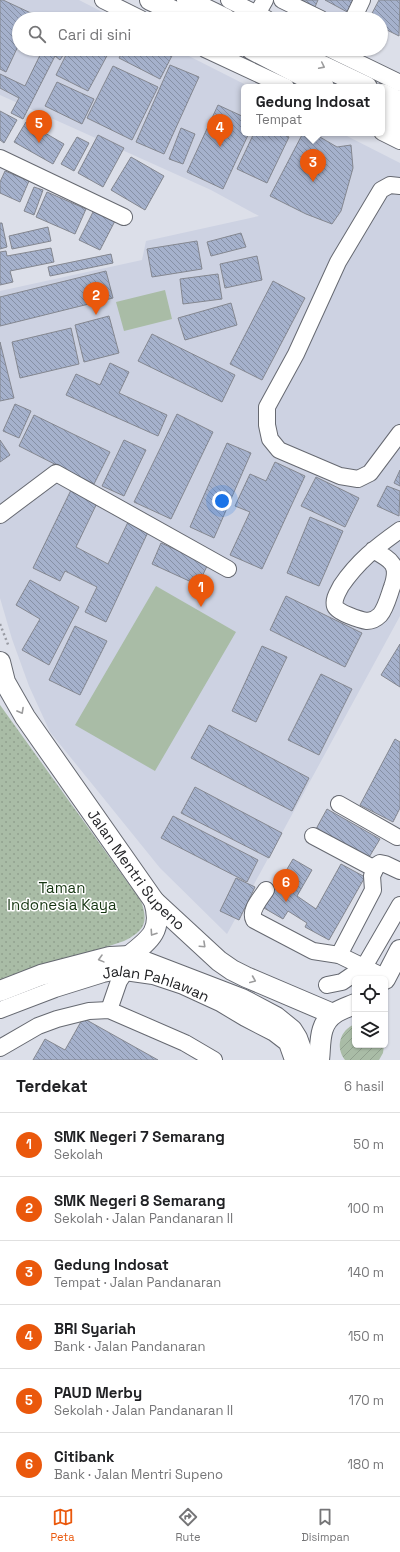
<!DOCTYPE html>
<html lang="id">
<meta charset="utf-8">
<style>
body{margin:0;font-family:"Space Grotesk",sans-serif;background:#f6f6f6;color:#202124}
.controls{position:absolute;right:12px;bottom:12px;display:grid;overflow:hidden;border-radius:6px;box-shadow:0 1px 3px #0004}
.controls button{width:36px;height:36px;display:grid;place-items:center;padding:0;border:0;border-bottom:1px solid #e0e0e0;background:#fff;color:#202124;font:20px sans-serif}
.you{position:absolute;left:222px;top:501px;width:14px;height:14px;margin:-10px;border:3px solid #fff;border-radius:50%;background:#1a73e8;box-shadow:0 0 0 6px #1a73e833}
.badge{display:grid;place-items:center;width:26px;height:26px;border-radius:50%;background:#ea580c;color:#fff;font-size:13px;font-weight:700}
.pin{position:absolute;translate:-50% -33px;filter:drop-shadow(0 1px 2px #0008)}
.pin::after{content:'';position:absolute;top:21px;width:14px;height:12px;background:inherit;clip-path:polygon(0 0,100% 0,50% 100%)}
.popup{position:absolute;left:241px;top:84px;width:144px;height:52px;box-sizing:border-box;display:grid;place-content:center;border-radius:6px;background:#fff;filter:drop-shadow(0 1px 3px #0005);font-size:13px;white-space:nowrap;color:#757577}
.popup b{font-size:15px;color:#202124}
.popup::after{content:'';position:absolute;left:50%;top:100%;margin-left:-8px;border:8px solid transparent;border-top-color:#fff}
.list{margin:0;padding:0;list-style:none}
h2{display:flex;justify-content:space-between;align-items:center;height:52px;margin:0;padding:0 16px;font-size:17px}
h2 small{font-size:13px;font-weight:400;color:#757577}
.list li{display:grid;grid-template-columns:26px 1fr auto;gap:12px;align-items:center;box-sizing:border-box;height:64px;padding:0 16px;border-top:1px solid #e0e0e0}
.list b{display:block;font-size:15px;white-space:nowrap}
.list p{margin:0;font-size:13px;white-space:nowrap;color:#757577}
.list em{font-size:13px;font-style:normal;color:#757577}
.icon{flex:none;width:22px;height:22px;fill:none;stroke:currentColor;stroke-width:2;stroke-linecap:round;stroke-linejoin:round}
.map{position:relative;flex:none;width:400px;height:1060px;overflow:hidden}
.search{position:absolute;background:#fff;box-shadow:0 1px 3px #0004;left:12px;right:12px;top:12px;height:44px;display:flex;align-items:center;gap:10px;box-sizing:border-box;padding:0 14px;border-radius:22px;color:#757577;font-size:15px}
.sheet{height:436px;background:#fff}
nav{display:flex;justify-content:space-around;align-items:center;box-sizing:border-box;height:56px;border-top:1px solid #e0e0e0;background:#fff;font-size:11px;color:#757577}
nav a{display:grid;justify-items:center;gap:2px}
nav .on{color:#ea580c}
.map>svg:first-child{display:block}
</style>
<div class="map">
<svg width="400" height="1060" viewBox="0 0 400 1060">
<defs>
<pattern id="park-dots" width="8" height="8" patternUnits="userSpaceOnUse"><rect width="8" height="8" fill="#a9bca6"/><path d="M2 2h.1M6 6h.1" fill="none" stroke="#91a18f" stroke-width="1.8" stroke-linecap="round"/></pattern>
<pattern id="garden-furrows" width="10" height="10" patternUnits="userSpaceOnUse"><rect width="10" height="10" fill="#a9bca6"/><path d="M-1 1l2-2M0 10L10 0M9 11l2-2" fill="none" stroke="#91a18f"/></pattern>
<pattern id="building-back-hatch" width="6" height="6" patternUnits="userSpaceOnUse"><rect width="6" height="6" fill="#a5b1cc"/><path d="M-1 5l2 2M0 0l6 6M5-1l2 2" fill="none" stroke="#8690a5"/></pattern>
</defs>
<rect width="100%" height="100%" fill="#dcdfe9"/>
<path fill="#cdd2e2" d="M0 0H79L116 19H19V49H175L250 87H244V133H341L400 163V522L398 525 400 526V616L227 934 160 868 50 732 29 686 12 639 0 598V291L142 260 146 241 259 216 211 190 0 95Z
M267 0H367L358 19H305Z"/>
<path fill="#a9bca6" d="M165 290 172 319 124 331 116 302Z
M156 586 236 632 155 771 75 725Z"/>
<path fill="url(#park-dots)" d="M0 705 141 901C149 923 144 931 124 941L0 983Z"/>
<path fill="url(#garden-furrows)" d="M355 1024V1045H384L383 1053 379 1060H345C335 1047 340 1030 355 1024Z"/>
<path fill="url(#building-back-hatch)" stroke="#848790" d="M0 0H3L33 14 30 19H19V44L6 72 0 69Z
M301 0H318L315 7Z
M325 0H357L351 14Z
M379 0H400L399 36 381 27V19H369Z
M43 49H67L60 60 55 56 23 119 11 113 19 98 0 88V74L25 86Z
M69 49H103L109 52 88 91 56 75Z
M124 49H173L175 50 160 79 119 58Z
M170 65 199 77 164 154 136 142Z
M113 66 158 87 132 140 87 118Z
M57 82 94 99 82 124 45 106Z
M218 105 244 117V133H249L223 189 187 172Z
M0 111 17 120 4 143 0 140Z
M26 122 64 144 53 164 14 142Z
M181 128 195 134 183 164 169 159Z
M254 133H265L270 136 271 133H281L289 137 267 183 237 169Z
M303 133H313L337 147 351 145 353 168 341 211 332 224 306 214 270 196Z
M98 135 124 148 103 187 78 173Z
M77 137 89 143 74 171 61 164Z
M131 157 164 176 145 210 111 190Z
M5 171 29 181 20 202 0 193V182Z
M34 187 43 190 34 215 24 211Z
M47 192 86 209 75 234 36 217Z
M95 208 116 219 100 250 79 240Z
M0 223H2L7 247 0 249Z
M48 227 51 241 12 249 9 236Z
M241 233 246 247 211 256 207 242Z
M197 241 202 269 152 277 147 249Z
M51 248 54 262 10 271 13 282 0 285V252L6 251 7 256Z
M111 254 113 263 50 276 48 267Z
M257 256 262 280 225 288 220 264Z
M106 271 113 298 0 326V297Z
M218 274 222 299 183 304 180 279Z
M273 281 305 298 262 380 230 364Z
M231 303 237 325 185 340 178 318Z
M109 316 119 353 84 362 75 325Z
M71 328 79 364 20 378 12 342Z
M152 334 235 375 222 402 138 361Z
M0 342 14 398 0 401Z
M110 363 129 372 119 393 167 415 158 436 66 395 76 374 100 385Z
M15 404 31 411 19 438 3 431Z
M177 414 213 432 171 519 134 502Z
M34 415 110 452 94 484 19 446Z
M0 440 10 455 0 462Z
M124 440 146 450 124 496 102 486Z
M227 443 251 453 214 538 190 527Z
M275 462 305 476 262 569 230 555 250 512 235 506 250 474 266 481Z
M400 470V486L394 483Z
M316 477 359 498 345 527 301 506Z
M387 486 400 491 399 516 377 506Z
M72 488 98 501 76 547 108 564 129 520 149 530 106 622 85 612 97 587 65 571 60 581 33 568Z
M310 517 343 531 319 586 287 573Z
M161 543 208 564 198 585 152 564Z
M30 580 79 607 49 665 22 650 40 619 16 605Z
M286 596 362 633 345 667 270 630Z
M75 626 107 641 80 695 49 680Z
M400 644V687L381 675Z
M262 646 287 657 256 722 232 711Z
M321 674 352 689 319 755 288 740Z
M209 725 309 778 292 811 191 758Z
M395 739 400 742V808L393 822 360 805Z
M195 787 282 833 269 858 181 813Z
M327 809 380 839 368 859 316 829Z
M173 816 258 860 247 882 161 838Z
M293 859 312 870 297 896 316 909 341 864 365 877 329 940 305 927 307 923 288 911 283 919 264 908Z
M236 878 255 887 239 920 220 911Z
M83 1018 158 1060H33L45 1039 65 1050Z"/>
<g fill="none" stroke-linecap="round" stroke-linejoin="round">
<g stroke="#666971" stroke-width="18">
<g id="minor">
<path d="M103 0 141 19"/>
<path d="M229 0 267 19"/>
<path d="M282 0 321 19"/>
<path d="M254 19 265 0"/>
<path d="M353 19 362 0"/>
<path d="M205 49 286 87"/>
<path d="M330 49 400 83"/>
<path d="M382 132 400 141"/>
<path d="M0 158 124 217"/>
<path d="M400 186 390 185 381 190 338 262 296 354 267 407V425L270 439 279 450 340 476 358 479 370 473 400 433"/>
<path d="M0 515 56 473 228 569"/>
<path d="M373 550C391 560 400 564 392 587 389 595 386 608 380 615 377 618 372 621 367 621 360 620 336 612 335 606 333 599 338 592 341 586 358 561 376 547 400 530"/>
<path d="M339 804 397 837"/>
<path d="M313 836 375 869"/>
<path d="M266 890C261 898 249 910 254 920L313 951 339 955 386 978"/>
<path d="M339 955 373 890 372 876 377 865 380 863 385 864 400 871"/>
<path d="M327 985 342 982 364 967 400 905"/>
<path id="s1" d="M0 1010 55 989 103 974 118 971 153 976 183 986 220 1003 245 1018 274 1033 287 1043 293 1060"/>
<path d="M109 1010 119 981 125 972 127 964"/>
<path d="M0 1048 38 1026 57 1019 89 1011 109 1010 185 1043 214 1060"/>
</g>
</g>
<g stroke="#666971" stroke-width="22">
<g id="major">
<path d="M150 0 191 19"/>
<path d="M187 0 226 19"/>
<path d="M251 49 324 87"/>
<path d="M287 49 367 87"/>
<path d="M382 94 400 102"/>
<path d="M382 115 400 123"/>
<path id="s2" d="M0 662 5 682 25 717 154 901 219 961 232 970 246 977 333 1014"/>
<path d="M129 956C151 939 163 930 154 901"/>
<path d="M385 979 400 950"/>
<path d="M0 991 41 975 110 957 130 956 242 999 276 1017 292 1030 297 1038 305 1060"/>
<path d="M319 1060C321 1044 318 1024 335 1013 341 1009 348 1007 355 1004"/>
</g>
</g>
<path stroke="#9a9ca4" stroke-width="2.5" stroke-dasharray="2 3" stroke-linecap="butt" d="M0 624 9 647"/>
<use href="#minor" stroke="#fff" stroke-width="16"/>
<use href="#major" stroke="#fff" stroke-width="20"/>
</g>
<defs><path id="oneway-chevron" d="M-2-3.5L2.5 0L-2 3.5" fill="none" stroke-width="1.6" stroke-linecap="round" stroke-linejoin="round"/></defs>
<g stroke="#9c9c9d">
<use href="#oneway-chevron" transform="translate(322 66) rotate(26)"/>
<use href="#oneway-chevron" transform="translate(21 711) rotate(61)"/>
<use href="#oneway-chevron" transform="translate(153 933) rotate(124)"/>
<use href="#oneway-chevron" transform="translate(203 945) rotate(43)"/>
<use href="#oneway-chevron" transform="translate(101 959) rotate(165)"/>
<use href="#oneway-chevron" transform="translate(253 980) rotate(23)"/>
</g>
<g text-anchor="middle" stroke-width="3" stroke-linejoin="round" paint-order="stroke">
<g font-size="15" fill="#222326" stroke="#fff">
<text dy="5" stroke="none"><textPath href="#s2" startOffset="250">Jalan Mentri Supeno</textPath></text>
<text dy="5" stroke="none"><textPath href="#s1" startOffset="164">Jalan Pahlawan</textPath></text>
</g>
<g font-size="15" fill="#163612" stroke="#fff">
<text x="62" y="893">Taman<tspan x="62" dy="17">Indonesia Kaya</tspan></text>
</g>
</g>
</svg>
<div class="controls">
<button><svg class="icon" aria-label="locate" viewBox="0 0 24 24"><circle cx="12" cy="12" r="6"/><path d="M12 2v4M12 18v4M2 12h4M18 12h4"/></svg></button>
<button><svg class="icon" aria-label="layers" viewBox="0 0 24 24"><path d="M12 4l9 5-9 5-9-5zM3 14l9 5 9-5"/></svg></button>
</div>
<div class="you"></div>
<div class="pin badge" style="left:201px;top:607px">1</div>
<div class="pin badge" style="left:96px;top:315px">2</div>
<div class="pin badge" style="left:313px;top:182px">3</div>
<div class="popup"><b>Gedung Indosat</b>Tempat</div>
<div class="pin badge" style="left:220px;top:147px">4</div>
<div class="pin badge" style="left:39px;top:143px">5</div>
<div class="pin badge" style="left:286px;top:902px">6</div>
<div class="search"><svg class="icon" aria-label="search" viewBox="0 0 24 24"><circle cx="10" cy="10" r="6"/><path d="M15 15l6 6"/></svg>Cari di sini</div>
</div>
<section class="sheet">
<h2>Terdekat<small>6 hasil</small></h2>
<ul class="list">
<li><span class="badge">1</span><div><b>SMK Negeri 7 Semarang</b><p>Sekolah</p></div><em>50 m</em></li>
<li><span class="badge">2</span><div><b>SMK Negeri 8 Semarang</b><p>Sekolah · Jalan Pandanaran II</p></div><em>100 m</em></li>
<li><span class="badge">3</span><div><b>Gedung Indosat</b><p>Tempat · Jalan Pandanaran</p></div><em>140 m</em></li>
<li><span class="badge">4</span><div><b>BRI Syariah</b><p>Bank · Jalan Pandanaran</p></div><em>150 m</em></li>
<li><span class="badge">5</span><div><b>PAUD Merby</b><p>Sekolah · Jalan Pandanaran II</p></div><em>170 m</em></li>
<li><span class="badge">6</span><div><b>Citibank</b><p>Bank · Jalan Mentri Supeno</p></div><em>180 m</em></li>
</ul>
</section>
<nav>
<a class="on"><svg class="icon" aria-label="map" viewBox="0 0 24 24"><path d="M3 6l6-2 6 2 6-2v14l-6 2-6-2-6 2zM9 4v14M15 6v14"/></svg>Peta</a>
<a><svg class="icon" aria-label="directions" viewBox="0 0 24 24"><path d="M12 3l9 9-9 9-9-9zM9 14v-3h6M13 9l2 2-2 2"/></svg>Rute</a>
<a><svg class="icon" aria-label="saved" viewBox="0 0 24 24"><path d="M7 4h10v16l-5-4-5 4z"/></svg>Disimpan</a>
</nav>
